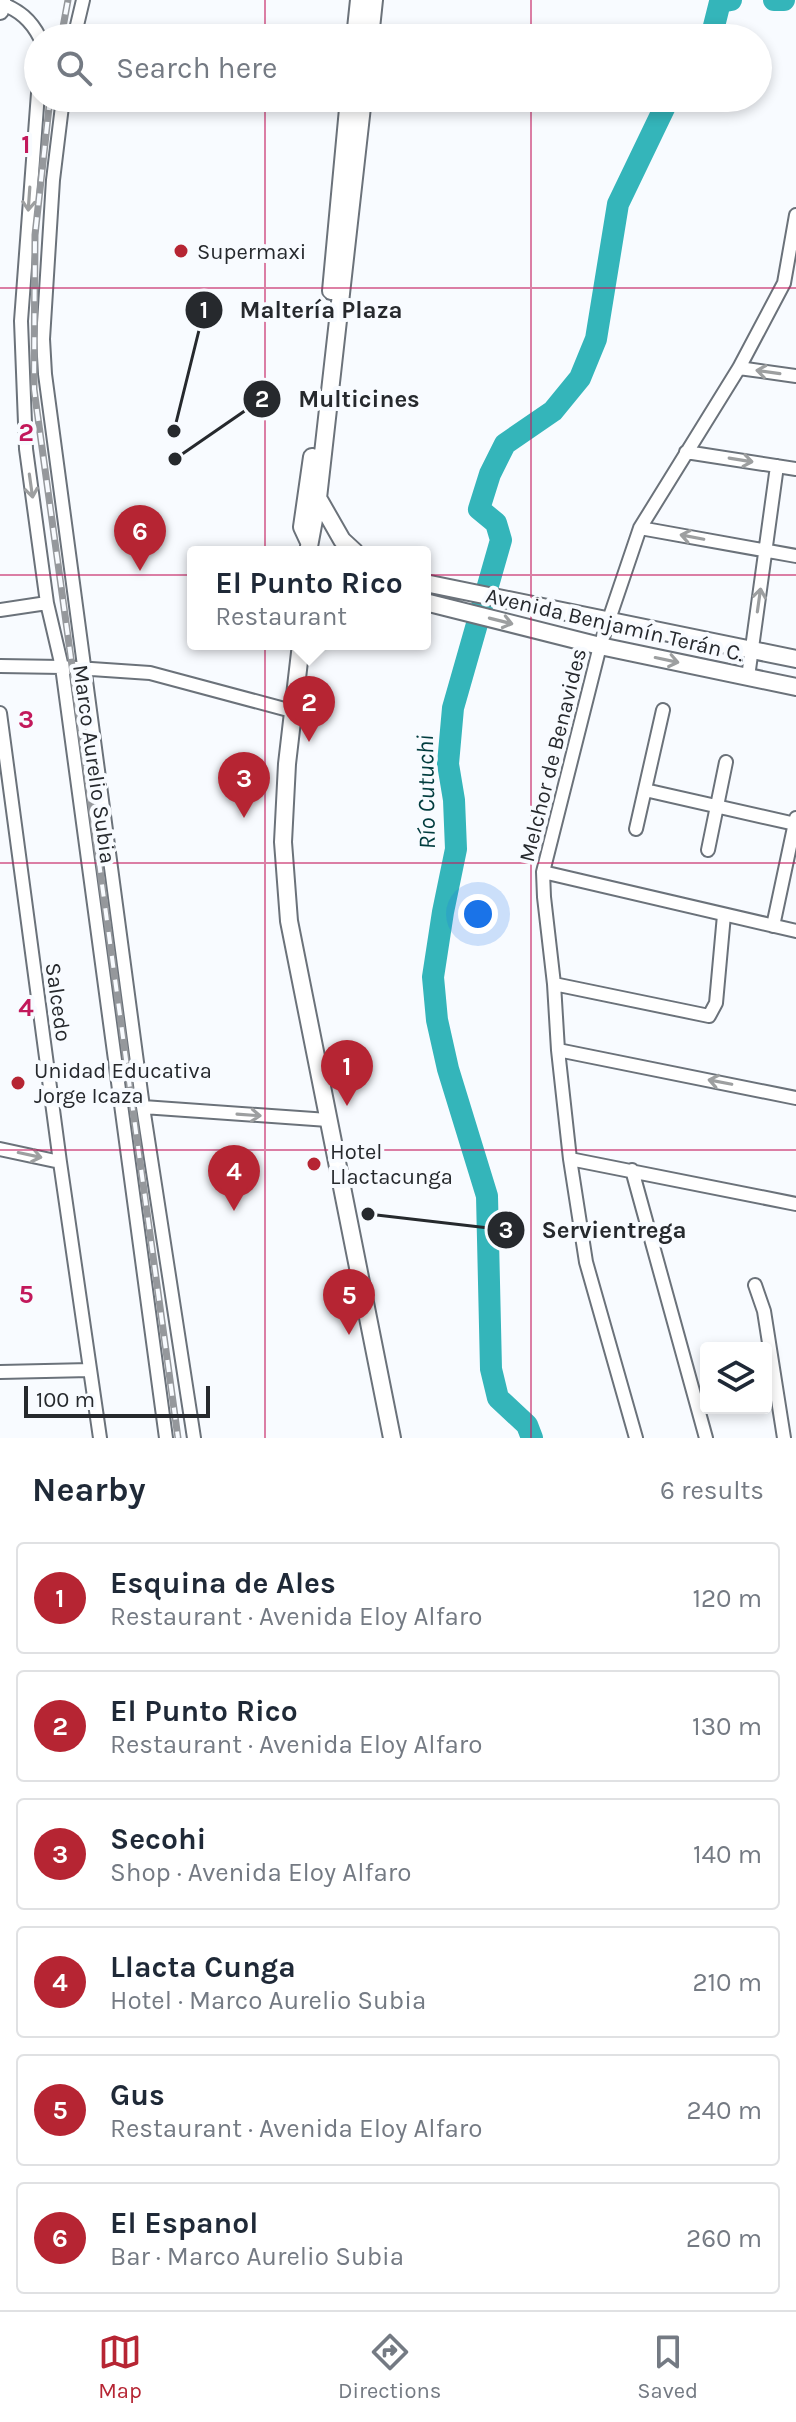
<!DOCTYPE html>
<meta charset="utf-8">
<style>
body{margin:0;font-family:Karla,sans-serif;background:#f6f6f7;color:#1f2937}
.controls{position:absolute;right:24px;bottom:24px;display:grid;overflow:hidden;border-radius:8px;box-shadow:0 4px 12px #0003}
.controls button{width:72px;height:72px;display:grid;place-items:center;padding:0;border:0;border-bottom:2px solid #e0e1e3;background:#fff;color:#1f2937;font:40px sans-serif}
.scale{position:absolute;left:24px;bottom:20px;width:186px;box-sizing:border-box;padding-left:8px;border:4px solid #26292d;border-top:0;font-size:22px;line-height:28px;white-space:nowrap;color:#26292d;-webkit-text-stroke:6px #f8fbff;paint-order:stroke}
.you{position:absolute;left:478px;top:914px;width:28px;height:28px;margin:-20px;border:6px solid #fff;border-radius:50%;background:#1a73e8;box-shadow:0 0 0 12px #1a73e833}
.badge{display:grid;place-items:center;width:52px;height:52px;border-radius:50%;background:#b62533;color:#fff;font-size:26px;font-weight:700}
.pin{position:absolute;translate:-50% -66px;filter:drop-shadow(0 2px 4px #0008)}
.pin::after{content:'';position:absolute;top:42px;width:28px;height:24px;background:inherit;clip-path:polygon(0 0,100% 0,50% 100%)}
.popup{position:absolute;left:187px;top:546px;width:244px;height:104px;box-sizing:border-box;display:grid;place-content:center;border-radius:8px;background:#fff;filter:drop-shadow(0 2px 6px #0005);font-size:26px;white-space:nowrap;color:#747a83}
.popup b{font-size:30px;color:#1f2937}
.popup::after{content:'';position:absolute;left:50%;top:100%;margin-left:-16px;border:16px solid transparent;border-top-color:#fff}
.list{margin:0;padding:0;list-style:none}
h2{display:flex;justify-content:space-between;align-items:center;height:104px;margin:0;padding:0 32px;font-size:34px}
h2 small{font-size:26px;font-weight:400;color:#747a83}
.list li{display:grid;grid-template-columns:52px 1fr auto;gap:24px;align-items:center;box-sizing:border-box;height:112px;margin:0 16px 16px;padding:0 16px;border:2px solid #e0e1e3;border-radius:8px}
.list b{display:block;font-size:30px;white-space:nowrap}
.list p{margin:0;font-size:26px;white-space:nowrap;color:#747a83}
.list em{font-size:26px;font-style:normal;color:#747a83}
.icon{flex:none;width:44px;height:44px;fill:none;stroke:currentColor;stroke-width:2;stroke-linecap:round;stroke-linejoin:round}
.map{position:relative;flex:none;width:796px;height:1438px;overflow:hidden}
.search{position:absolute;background:#fff;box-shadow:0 4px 12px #0003;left:24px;right:24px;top:24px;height:88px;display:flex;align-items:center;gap:20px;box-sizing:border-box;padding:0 28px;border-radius:44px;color:#747a83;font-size:30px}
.sheet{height:872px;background:#fff}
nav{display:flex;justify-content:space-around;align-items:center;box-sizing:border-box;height:112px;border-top:2px solid #e0e1e3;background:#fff;font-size:22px;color:#747a83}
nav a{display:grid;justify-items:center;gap:4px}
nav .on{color:#b62533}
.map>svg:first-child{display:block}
</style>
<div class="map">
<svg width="796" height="1438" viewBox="0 0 796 1438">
<rect width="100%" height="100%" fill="#f8fbff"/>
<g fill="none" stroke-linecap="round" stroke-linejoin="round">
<path stroke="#34b5ba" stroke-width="22" d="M774 0H784
M711 38 720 2 731 0
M532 1438 527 1425 498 1398 491 1369 487 1196 448 1069 437 1020 433 977 443 912 456 849 454 800 448 764 453 708 501 540 496 523 479 509 490 474 505 444 553 411 580 378 596 339 618 204 669 98"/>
<g stroke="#6b727a" stroke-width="16">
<path id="minor" d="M0 3C19 10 31 20 40 38
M74 38 83 0
M38 93 21 321 26 449 47 603 62 667 166 1438
M63 98 53 180 43 339 45 374 143 1107 194 1438
M739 368 796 376
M686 452 796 469
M640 528 796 556
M0 610 47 603
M0 666 62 667 150 673 292 711
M748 677 777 466
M0 713 60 1162 100 1438
M645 790 795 824
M636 829 663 710
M708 850 726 762
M543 872 796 931
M773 926 796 818
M554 984 709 1016 716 1003 724 915
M558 1050 796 1098
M143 1107 328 1120
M0 1149 60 1162
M570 1159 796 1204
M632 1170 706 1438
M755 1285 764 1311 784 1438
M0 1372 90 1370
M636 1438 586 1262 570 1159 558 1050 554 984 544 897 543 872 600 646 640 528 739 368 784 283 796 215"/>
</g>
<g stroke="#6b727a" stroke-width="20">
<path id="major" d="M0 11 2 0
M355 38 359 0
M370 38 374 0
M331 291 349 98
M318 498 342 540 355 552
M309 542 302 527 312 457
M308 552 318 498 363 98
M425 583 796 659
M425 602 600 646 796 687
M301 644 287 764 283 842 289 921 392 1438"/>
</g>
<use href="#minor" stroke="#fff" stroke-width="12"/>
<use href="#major" stroke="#fff" stroke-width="16"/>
<g stroke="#95989c" stroke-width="7">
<path id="rail" d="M61 38 68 0
M50 98 35 235 34 389 178 1438"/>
</g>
<use href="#rail" stroke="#f8fbff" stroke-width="4" stroke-dasharray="12" stroke-linecap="butt"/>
</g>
<defs><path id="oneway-shaft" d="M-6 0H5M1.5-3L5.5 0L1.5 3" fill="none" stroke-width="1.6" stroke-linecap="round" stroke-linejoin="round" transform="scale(2)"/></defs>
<g stroke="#9d9fa0">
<use href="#oneway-shaft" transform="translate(29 199) rotate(94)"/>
<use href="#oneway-shaft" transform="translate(768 372) rotate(-172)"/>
<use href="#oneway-shaft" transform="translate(741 460) rotate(9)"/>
<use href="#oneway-shaft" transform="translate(31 486) rotate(82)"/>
<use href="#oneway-shaft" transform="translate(692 537) rotate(-169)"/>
<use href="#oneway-shaft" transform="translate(759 600) rotate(-82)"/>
<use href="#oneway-shaft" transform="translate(501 621) rotate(14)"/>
<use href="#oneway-shaft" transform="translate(667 660) rotate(12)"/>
<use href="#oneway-shaft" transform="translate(720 1082) rotate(-169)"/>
<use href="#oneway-shaft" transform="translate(249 1115) rotate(4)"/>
<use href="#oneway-shaft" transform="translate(30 1155) rotate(12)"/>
</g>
<path fill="none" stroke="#c2185b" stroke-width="2" stroke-opacity="0.55" d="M265 0V38M531 0V38M265 98V1438M531 98V1438M0 288H796M0 575H796M0 863H796M0 1150H796"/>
<g fill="#b62533" stroke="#f8fbff" stroke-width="3">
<circle cx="181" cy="251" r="8"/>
<circle cx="18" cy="1083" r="8"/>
<circle cx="314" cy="1164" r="8"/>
</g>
<g text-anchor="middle" stroke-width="8" stroke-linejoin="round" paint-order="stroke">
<g font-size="22" fill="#26292d" stroke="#f8fbff" text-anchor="start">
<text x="197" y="259">Supermaxi</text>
<text x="34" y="1078">Unidad Educativa<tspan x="34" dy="25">Jorge Icaza</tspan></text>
<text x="330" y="1159">Hotel<tspan x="330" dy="25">Llactacunga</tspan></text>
</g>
<g font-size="22" fill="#26292d" stroke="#f8fbff">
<text transform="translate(615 624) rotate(13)" y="8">Avenida Benjamín Terán C.</text>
<text transform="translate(552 755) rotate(-76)" y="8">Melchor de Benavides</text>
<text transform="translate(95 764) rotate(82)" y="8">Marco Aurelio Subia</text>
<text transform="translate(59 1002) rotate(82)" y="8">Salcedo</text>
</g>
<g font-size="24" font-style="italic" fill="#003c3e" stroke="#f8fbff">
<text transform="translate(426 792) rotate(-91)" y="8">Río Cutuchi</text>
</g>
</g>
<g font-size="26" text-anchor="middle" font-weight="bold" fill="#c2185b" stroke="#f8fbff" stroke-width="8" stroke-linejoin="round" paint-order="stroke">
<text x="26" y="153">1</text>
<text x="26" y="441">2</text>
<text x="26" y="728">3</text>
<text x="26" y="1016">4</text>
<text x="26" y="1303">5</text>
</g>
<path fill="none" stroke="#26292d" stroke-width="3" d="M174 431L204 310M175 459L262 399M368 1214L506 1230"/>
<g fill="#26292d" stroke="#f8fbff" stroke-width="3">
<circle cx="174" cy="431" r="8"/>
<circle cx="175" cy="459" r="8"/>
<circle cx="368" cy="1214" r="8"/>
<circle cx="204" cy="310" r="20"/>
<circle cx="262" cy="399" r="20"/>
<circle cx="506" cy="1230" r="20"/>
</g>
<g font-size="24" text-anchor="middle" font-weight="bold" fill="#fff">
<text x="204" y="318">1</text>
<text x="262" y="407">2</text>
<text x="506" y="1238">3</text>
</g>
<g font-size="24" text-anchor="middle" font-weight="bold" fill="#26292d" stroke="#f8fbff" stroke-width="8" stroke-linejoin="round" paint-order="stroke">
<text x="321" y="318">Maltería Plaza</text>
<text x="359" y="407">Multicines</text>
<text x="614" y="1238">Servientrega</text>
</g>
</svg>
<div class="controls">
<button><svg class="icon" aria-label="layers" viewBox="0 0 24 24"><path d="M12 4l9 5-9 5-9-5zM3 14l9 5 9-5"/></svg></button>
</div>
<div class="scale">100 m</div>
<div class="you"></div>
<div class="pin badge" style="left:347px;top:1106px">1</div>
<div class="pin badge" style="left:309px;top:742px">2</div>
<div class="popup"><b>El Punto Rico</b>Restaurant</div>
<div class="pin badge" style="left:244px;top:818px">3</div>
<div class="pin badge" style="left:234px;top:1211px">4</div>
<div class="pin badge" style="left:349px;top:1335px">5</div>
<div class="pin badge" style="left:140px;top:571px">6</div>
<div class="search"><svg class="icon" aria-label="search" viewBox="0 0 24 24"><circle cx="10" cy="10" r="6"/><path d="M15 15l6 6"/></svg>Search here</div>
</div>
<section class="sheet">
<h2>Nearby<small>6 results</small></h2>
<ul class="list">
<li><span class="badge">1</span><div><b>Esquina de Ales</b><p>Restaurant · Avenida Eloy Alfaro</p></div><em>120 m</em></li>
<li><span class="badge">2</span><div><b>El Punto Rico</b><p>Restaurant · Avenida Eloy Alfaro</p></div><em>130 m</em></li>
<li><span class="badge">3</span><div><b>Secohi</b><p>Shop · Avenida Eloy Alfaro</p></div><em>140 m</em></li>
<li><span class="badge">4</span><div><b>Llacta Cunga</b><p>Hotel · Marco Aurelio Subia</p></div><em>210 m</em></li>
<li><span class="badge">5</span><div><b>Gus</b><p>Restaurant · Avenida Eloy Alfaro</p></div><em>240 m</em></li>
<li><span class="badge">6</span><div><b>El Espanol</b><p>Bar · Marco Aurelio Subia</p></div><em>260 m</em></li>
</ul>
</section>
<nav>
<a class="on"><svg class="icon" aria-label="map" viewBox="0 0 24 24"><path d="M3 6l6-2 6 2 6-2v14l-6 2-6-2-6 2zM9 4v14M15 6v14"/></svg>Map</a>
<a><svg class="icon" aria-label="directions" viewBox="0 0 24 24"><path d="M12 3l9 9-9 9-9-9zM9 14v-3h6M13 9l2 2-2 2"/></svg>Directions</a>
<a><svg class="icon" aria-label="saved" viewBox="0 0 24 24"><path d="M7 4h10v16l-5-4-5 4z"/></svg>Saved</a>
</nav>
